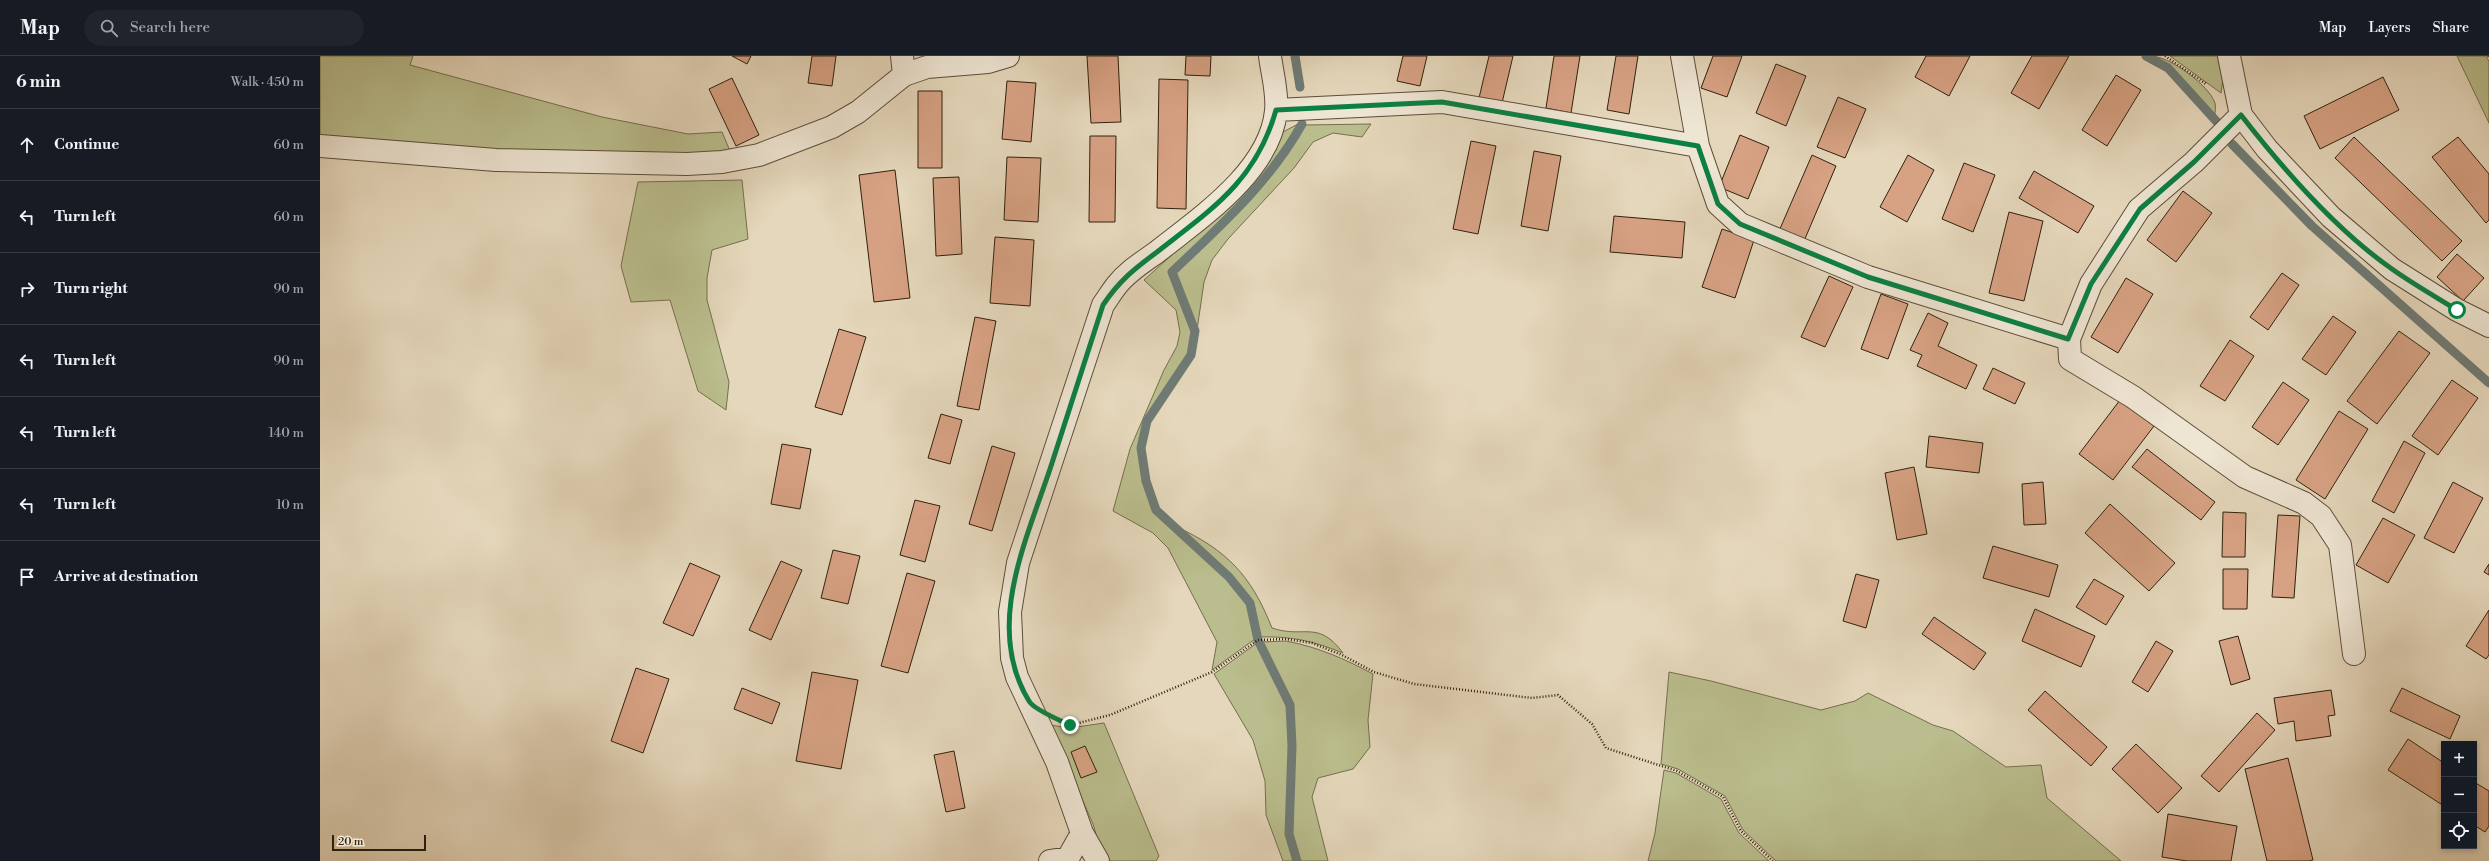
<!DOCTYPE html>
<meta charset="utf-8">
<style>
body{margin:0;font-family:"Libre Bodoni",serif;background:#20242c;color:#f1f3f6}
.controls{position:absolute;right:12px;bottom:12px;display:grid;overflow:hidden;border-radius:0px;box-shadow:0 2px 6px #0003}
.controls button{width:36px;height:36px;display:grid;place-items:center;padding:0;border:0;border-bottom:1px solid #363941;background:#171b24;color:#f1f3f6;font:20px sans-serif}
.scale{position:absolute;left:12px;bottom:10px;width:94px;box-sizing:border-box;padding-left:4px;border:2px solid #30210d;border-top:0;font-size:11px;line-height:14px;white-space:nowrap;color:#30210d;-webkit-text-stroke:3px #eee5d3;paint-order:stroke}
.stop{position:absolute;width:12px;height:12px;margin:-9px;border:3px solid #0b8043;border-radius:50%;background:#fff}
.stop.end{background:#0b8043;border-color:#fff;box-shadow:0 1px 4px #0008}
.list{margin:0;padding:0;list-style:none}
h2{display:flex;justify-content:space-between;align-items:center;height:52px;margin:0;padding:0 16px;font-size:17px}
h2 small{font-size:13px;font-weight:400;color:#9ea1a6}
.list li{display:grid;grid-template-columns:26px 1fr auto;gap:12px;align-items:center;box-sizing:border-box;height:72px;padding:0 16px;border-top:1px solid #363941}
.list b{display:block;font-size:15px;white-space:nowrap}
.list em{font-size:13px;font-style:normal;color:#9ea1a6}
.icon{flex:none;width:22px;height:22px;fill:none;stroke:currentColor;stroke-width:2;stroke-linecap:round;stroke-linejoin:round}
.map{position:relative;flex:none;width:2169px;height:805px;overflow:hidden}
header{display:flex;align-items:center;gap:24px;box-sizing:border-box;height:56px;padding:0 20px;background:#171b24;border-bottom:1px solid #363941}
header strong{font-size:19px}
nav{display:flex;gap:22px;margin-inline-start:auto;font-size:14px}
.search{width:280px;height:36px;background:#20242c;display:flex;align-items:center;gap:10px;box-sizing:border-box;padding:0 14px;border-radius:22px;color:#9ea1a6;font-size:15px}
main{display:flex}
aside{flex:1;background:#171b24}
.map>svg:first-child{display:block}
</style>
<header>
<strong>Map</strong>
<div class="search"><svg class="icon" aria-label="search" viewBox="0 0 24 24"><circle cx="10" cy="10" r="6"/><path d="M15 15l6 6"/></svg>Search here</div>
<nav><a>Map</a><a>Layers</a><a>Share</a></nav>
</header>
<main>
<aside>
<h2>6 min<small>Walk · 450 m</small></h2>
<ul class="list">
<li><svg class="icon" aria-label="ahead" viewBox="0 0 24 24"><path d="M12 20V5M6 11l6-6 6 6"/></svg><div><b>Continue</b></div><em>60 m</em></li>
<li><svg class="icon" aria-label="left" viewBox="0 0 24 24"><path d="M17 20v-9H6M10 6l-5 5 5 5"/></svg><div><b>Turn left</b></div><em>60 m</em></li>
<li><svg class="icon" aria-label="right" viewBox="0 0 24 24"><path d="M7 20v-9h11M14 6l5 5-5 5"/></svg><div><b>Turn right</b></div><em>90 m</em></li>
<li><svg class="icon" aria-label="left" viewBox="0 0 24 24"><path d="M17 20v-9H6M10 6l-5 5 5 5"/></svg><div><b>Turn left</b></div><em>90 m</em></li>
<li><svg class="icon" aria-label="left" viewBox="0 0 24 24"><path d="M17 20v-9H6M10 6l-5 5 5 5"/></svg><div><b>Turn left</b></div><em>140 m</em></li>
<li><svg class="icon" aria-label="left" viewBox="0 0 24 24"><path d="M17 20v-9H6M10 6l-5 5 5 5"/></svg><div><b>Turn left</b></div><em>10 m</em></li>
<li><svg class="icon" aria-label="arrive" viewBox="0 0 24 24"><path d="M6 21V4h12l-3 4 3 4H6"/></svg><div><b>Arrive at destination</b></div></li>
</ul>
</aside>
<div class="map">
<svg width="2169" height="805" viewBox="0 0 2169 805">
<rect width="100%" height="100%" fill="#e5d7bb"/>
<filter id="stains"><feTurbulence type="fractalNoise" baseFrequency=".005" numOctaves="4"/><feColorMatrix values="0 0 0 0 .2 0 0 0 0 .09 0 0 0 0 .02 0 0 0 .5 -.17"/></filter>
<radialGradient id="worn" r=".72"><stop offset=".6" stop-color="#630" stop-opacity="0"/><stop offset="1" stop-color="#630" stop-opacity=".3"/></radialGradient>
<path fill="#babd8d" stroke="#756f4d" d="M0 0H93L90 9 282 61 368 78 402 76 410 95 373 101 210 96 0 80Z
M1831 0C1849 0 1889 29 1895 47 1896 51 1895 56 1895 60L1850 10Z
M1850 0H1902L1904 16 1901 37Z
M2137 0H2165L2169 5V67Z
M980 67C946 124 897 170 850 216L857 239 873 275 869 298 825 364 818 392 824 426 834 455 908 523 927 549 935 583 892 614 897 586 848 492 833 477 793 455 810 393 844 314 857 290 860 276 856 254 824 224 865 187 949 99 963 76Z
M1051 68 1042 81 1013 77 993 86 974 112 908 183 892 204 884 226 877 274 855 217C902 172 952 127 984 69Z
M422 124 428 183 392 194 387 222V244L409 326 406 354 378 335 350 244 311 246 301 210 318 126Z
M855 470C907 494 931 519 952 572 984 583 998 563 1023 597 993 585 972 580 939 581L932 546 911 520Z
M966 585C998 591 1025 603 1053 618L1048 664 1050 691 1033 713 998 722 992 741 1008 805H980L971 778 974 690 972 648 941 586Z
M937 587 968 649 970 690 967 779 975 805H963L946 759 945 725 933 684 894 618Z
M1349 616 1391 625 1501 654 1535 645 1548 637 1613 669 1633 675 1686 711 1721 709 1727 742 1801 805H1456L1423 774 1405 740 1358 713 1341 708Z
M784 667 839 800 836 805H784L773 768 730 669 750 672Z
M1344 714 1356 717 1401 743 1419 777 1449 805H1328L1335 777Z"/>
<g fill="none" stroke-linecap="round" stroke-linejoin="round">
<path stroke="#6f7b75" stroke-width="9" d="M975 0 980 31
M1826 0 1848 12 1897 66
M1912 88 1992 170 2169 327
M977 805 969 778 972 690 970 649 938 584 930 547 909 521 836 454 826 425 821 392 827 365 871 299 875 275 852 216C899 171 950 126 982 68"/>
</g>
<path fill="#d7a284" stroke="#30210d" d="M412 0H431L427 8Z
M492 0H516L512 30 488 27Z
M767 0H798L801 66 771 67Z
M866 0H891L890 20 865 19Z
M1083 0H1107L1100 30 1077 25Z
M1169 0H1193L1182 47 1159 42Z
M1234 0H1260L1251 57 1226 52Z
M1296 0H1318L1309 58 1287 54Z
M1393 0H1422L1407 41 1381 32Z
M1606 0H1650L1629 40 1595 21Z
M1712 0H1749L1719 53 1691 37Z
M1456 8 1486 20 1466 70 1436 57Z
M1796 19 1821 34 1787 90 1762 74Z
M2063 21 2079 54 2000 93 1984 60Z
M412 22 439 79 416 90 389 33Z
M839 23 868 24 866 153 837 152Z
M687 25 716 27 711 86 682 83Z
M598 35H622V112H598Z
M1518 41 1546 53 1525 102 1497 91Z
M1420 79 1449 91 1428 143 1399 131Z
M770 80H796L795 166H769Z
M2034 81 2142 185 2122 205 2015 102Z
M2138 81 2169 118V164L2166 167 2112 101Z
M1151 85 1176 90 1158 178 1133 173Z
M1214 95 1241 100 1228 175 1201 170Z
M1492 99 1516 110 1484 185 1459 175Z
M1588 99 1614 114 1587 166 1560 151Z
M687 101 721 102 718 166 684 164Z
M1644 107 1675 119 1653 176 1622 163Z
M575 114 590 242 554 246 539 119Z
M1714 115 1774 150 1758 177 1699 142Z
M639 121 642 198 616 200 613 122Z
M1863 135 1892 157 1856 206 1827 184Z
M1689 156 1723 165 1704 245 1669 237Z
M1294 160 1365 166 1362 202 1290 196Z
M1402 173 1434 184 1415 242 1382 231Z
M675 181 714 184 710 250 670 247Z
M2137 198 2164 222 2143 245 2117 221Z
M1962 217 1979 229 1948 274 1930 261Z
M1509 220 1533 231 1505 291 1481 281Z
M1806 222 1833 238 1798 297 1771 281Z
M1561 238 1588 248 1568 303 1541 293Z
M1608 257 1628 267 1618 290 1657 309 1646 333 1597 310 1602 299 1590 294Z
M2013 260 2036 276 2006 319 1982 303Z
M655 261 676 265 659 354 637 350Z
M519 273 546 281 522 359 495 351Z
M2079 275 2110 297 2057 368 2027 345Z
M1910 284 1934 300 1905 345 1880 330Z
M1673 312 1705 327 1695 348 1663 333Z
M2132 324 2158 342 2118 399 2092 380Z
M1963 326 1989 344 1958 389 1932 371Z
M1800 344 1834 370 1793 424 1759 398Z
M2019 355 2048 373 2005 443 1976 424Z
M621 358 642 364 630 408 608 402Z
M1609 380 1663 387 1659 417 1606 411Z
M2084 385 2105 397 2074 457 2052 445Z
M462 388 491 393 480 453 451 448Z
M672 390 695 397 672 475 649 468Z
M1827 393 1895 446 1881 464 1812 411Z
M1594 411 1607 478 1577 484 1565 417Z
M1723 426 1726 468 1704 469 1702 428Z
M2133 426 2163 442 2134 497 2104 482Z
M595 444 620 450 605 506 580 499Z
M1790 448 1855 507 1829 535 1765 477Z
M1903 456 1926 457 1925 501H1902Z
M1958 459 1980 460 1974 542 1952 541Z
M2063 462 2095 479 2068 527 2036 509Z
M1673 490 1738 509 1729 541 1663 522Z
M513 494 540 500 528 548 501 542Z
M461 505 482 514 451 584 429 574Z
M370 507 400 520 373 580 343 567Z
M2169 508V519L2164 516Z
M1903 513H1928L1927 553H1903Z
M587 517 615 525 588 617 561 610Z
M1536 518 1559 524 1546 572 1523 565Z
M1774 523 1804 540 1786 569 1756 551Z
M1715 553 1775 580 1761 611 1702 585Z
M2169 554V599L2166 603 2146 590Z
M1614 561 1666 597 1654 614 1602 578Z
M1918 580 1930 623 1911 629 1899 585Z
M1836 585 1853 595 1828 636 1812 626Z
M316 612 349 623 323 697 291 685Z
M492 616 538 624 521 713 476 705Z
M422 632 460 647 452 668 414 653Z
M2082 632 2140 660 2130 683 2070 655Z
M2011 634 2015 659 2008 660 2011 680 1976 685 1974 665 1958 668 1954 642Z
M1725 635 1787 691 1771 710 1708 654Z
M1937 657 1955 674 1899 736 1881 720Z
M2088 683 2124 707V750L2068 714Z
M1816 688 1862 732 1838 757 1792 713Z
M765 690 777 716 761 722 751 696Z
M634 695 645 752 626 756 614 699Z
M1968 702 1993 804 1989 805H1947L1925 713Z
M2154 726 2169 735V770L2165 776 2154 769Z
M1848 758 1917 770 1911 805H1867L1842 801Z"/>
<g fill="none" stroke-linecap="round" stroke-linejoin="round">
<g stroke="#5d4e38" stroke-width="24">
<path id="minor" d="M582 0 584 19
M1362 0 1378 90 1398 148 1420 168 1548 221 1749 283
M1909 0 1921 59 1947 93 2011 161 2072 213 2137 254 2169 270
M956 54 1122 46 1378 90
M1921 59 1874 106 1819 153 1771 228 1749 283 1750 303 1813 341 1925 421 1984 447 2001 460 2020 489 2034 598
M0 90 176 104 367 108 402 106 439 99 512 71 538 56 584 19 607 11 668 6 688 0
M730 805 748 802 762 777
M778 805 762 777 737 706 697 621 692 602 690 556 698 507 783 249C788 242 792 235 797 229 808 215 823 206 837 196 881 161 950 115 956 55 958 37 952 17 950 0"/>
</g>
<path stroke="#30210d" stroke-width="2.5" stroke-dasharray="1 2" stroke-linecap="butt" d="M1845 0 1886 28
M2168 0 2169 2
M751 669 790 659 892 616 938 584 966 583 992 587 1022 599 1054 616 1094 628 1212 642 1238 639 1272 668 1286 692 1357 715 1403 741 1421 775 1453 805"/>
<use href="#minor" stroke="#eee5d3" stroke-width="22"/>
</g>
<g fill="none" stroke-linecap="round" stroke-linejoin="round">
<path stroke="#0b8043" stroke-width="5" d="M750 669C741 665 713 653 709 645 663 570 708 481 732 407 749 354 766 301 783 249 799 225 814 213 837 196 892 153 936 125 956 54L1122 46 1378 90 1398 148 1420 168 1548 221 1748 283 1771 228 1820 153 1874 106 1921 59C1963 113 2016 174 2072 213 2093 228 2116 241 2137 254"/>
</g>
<rect width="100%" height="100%" filter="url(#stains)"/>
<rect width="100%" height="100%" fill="url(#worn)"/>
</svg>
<div class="controls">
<button>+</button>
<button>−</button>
<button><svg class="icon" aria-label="locate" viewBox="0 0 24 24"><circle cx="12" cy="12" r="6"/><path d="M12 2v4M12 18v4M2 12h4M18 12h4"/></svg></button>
</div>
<div class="scale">20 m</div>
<div class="stop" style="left:2137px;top:254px"></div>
<div class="stop end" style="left:750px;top:669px"></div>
</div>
</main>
